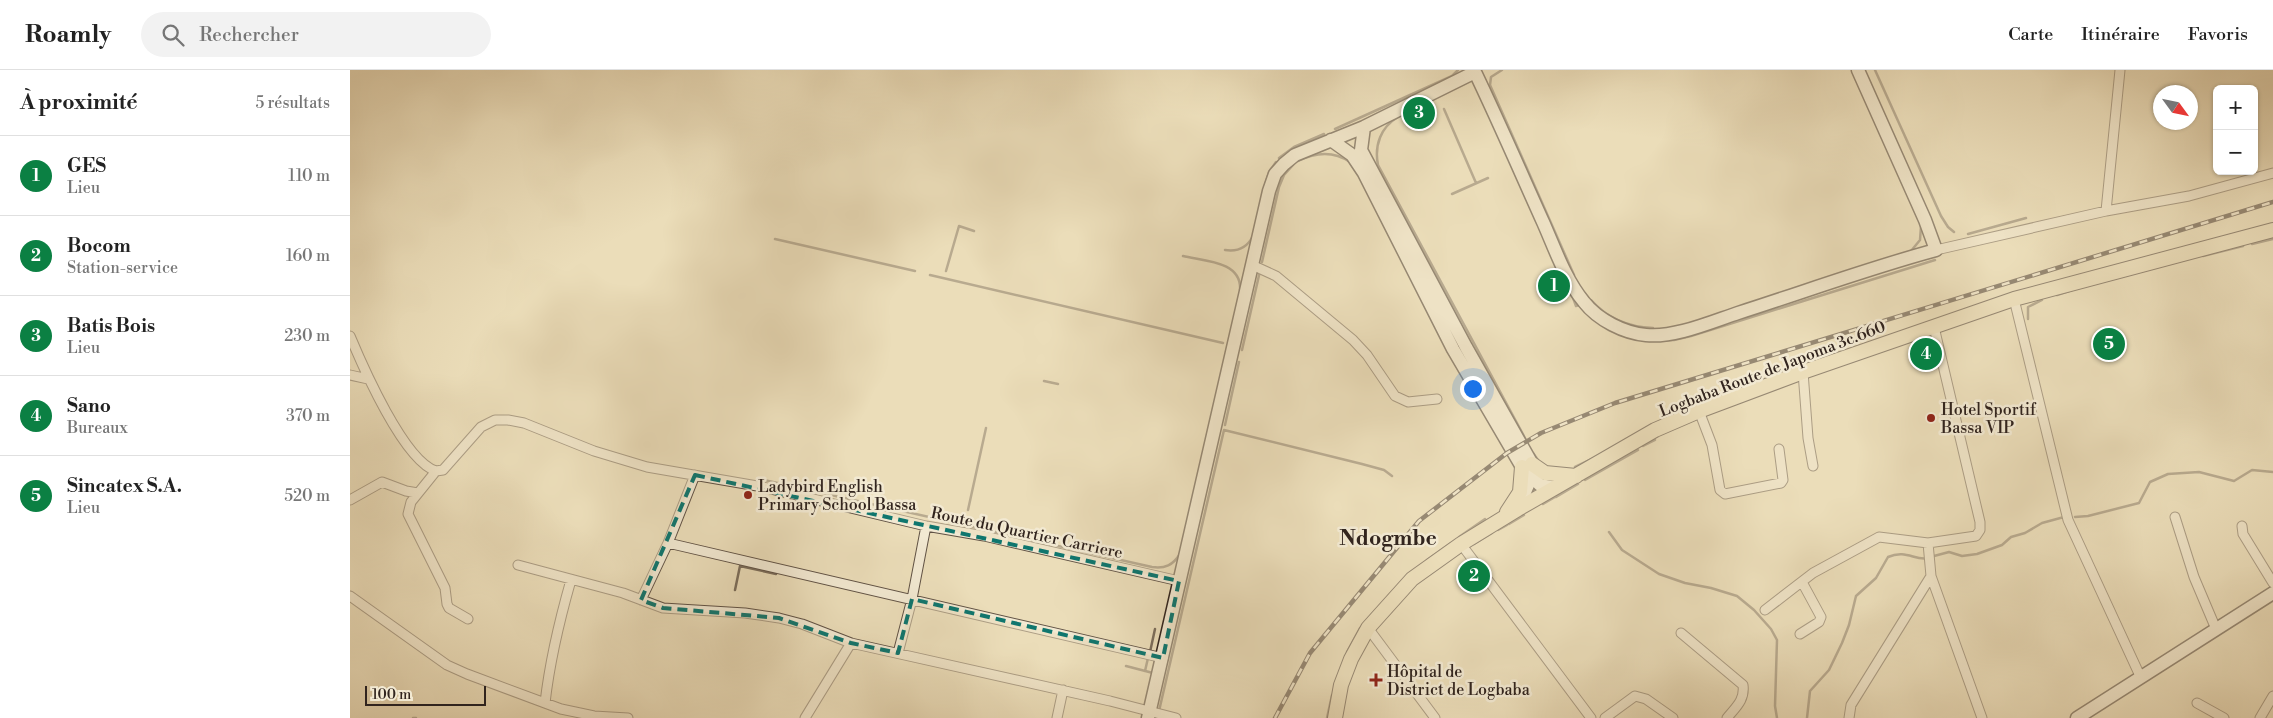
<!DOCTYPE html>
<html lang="fr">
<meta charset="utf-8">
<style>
body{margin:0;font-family:"Libre Bodoni",serif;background:#f2f2f2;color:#222}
.controls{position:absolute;right:15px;top:15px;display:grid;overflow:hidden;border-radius:8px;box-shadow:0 1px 4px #0004}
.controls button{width:45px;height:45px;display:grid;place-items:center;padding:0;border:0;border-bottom:1px solid #e0e0e0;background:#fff;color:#222;font:25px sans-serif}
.compass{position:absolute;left:1803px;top:15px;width:45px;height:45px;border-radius:50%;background:#fff;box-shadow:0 1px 4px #0004;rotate:123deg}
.scale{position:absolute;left:15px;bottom:12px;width:121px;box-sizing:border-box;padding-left:5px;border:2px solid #31241e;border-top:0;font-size:14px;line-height:18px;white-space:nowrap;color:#31241e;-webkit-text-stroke:4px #f2e9d2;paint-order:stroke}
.you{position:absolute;left:1122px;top:318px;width:18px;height:18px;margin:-12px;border:4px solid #fff;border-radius:50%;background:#1a73e8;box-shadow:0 0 0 8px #1a73e833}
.badge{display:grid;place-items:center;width:32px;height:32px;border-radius:50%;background:#0b8043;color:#fff;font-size:16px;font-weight:700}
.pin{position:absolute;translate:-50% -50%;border:2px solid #fff;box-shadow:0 1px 5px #0006}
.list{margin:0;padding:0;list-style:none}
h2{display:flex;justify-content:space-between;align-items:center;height:65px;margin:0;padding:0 20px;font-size:21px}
h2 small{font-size:16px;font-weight:400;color:#767676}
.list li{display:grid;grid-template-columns:32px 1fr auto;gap:15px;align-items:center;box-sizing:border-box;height:80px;padding:0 20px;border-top:1px solid #e0e0e0}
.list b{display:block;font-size:19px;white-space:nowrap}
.list p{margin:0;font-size:16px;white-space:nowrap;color:#767676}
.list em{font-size:16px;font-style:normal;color:#767676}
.icon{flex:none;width:28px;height:28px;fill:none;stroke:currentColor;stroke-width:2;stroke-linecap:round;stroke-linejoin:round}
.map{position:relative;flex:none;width:1923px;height:648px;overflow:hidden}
header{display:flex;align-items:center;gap:30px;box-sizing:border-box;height:70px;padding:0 25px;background:#fff;border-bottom:1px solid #e0e0e0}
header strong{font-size:24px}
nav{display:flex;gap:28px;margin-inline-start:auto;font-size:18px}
.search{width:350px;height:45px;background:#f2f2f2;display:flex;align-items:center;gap:12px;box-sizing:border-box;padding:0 18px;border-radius:28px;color:#767676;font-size:19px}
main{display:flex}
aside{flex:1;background:#fff}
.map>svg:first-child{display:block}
</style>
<header>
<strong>Roamly</strong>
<div class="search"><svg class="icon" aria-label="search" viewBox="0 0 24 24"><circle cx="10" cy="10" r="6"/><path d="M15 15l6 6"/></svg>Rechercher</div>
<nav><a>Carte</a><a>Itinéraire</a><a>Favoris</a></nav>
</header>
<main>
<aside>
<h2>À proximité<small>5 résultats</small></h2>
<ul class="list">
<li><span class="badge">1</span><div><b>GES</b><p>Lieu</p></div><em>110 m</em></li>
<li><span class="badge">2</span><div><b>Bocom</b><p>Station-service</p></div><em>160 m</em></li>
<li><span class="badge">3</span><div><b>Batis Bois</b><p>Lieu</p></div><em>230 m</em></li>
<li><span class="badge">4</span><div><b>Sano</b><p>Bureaux</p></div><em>370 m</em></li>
<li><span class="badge">5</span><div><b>Sincatex S.A.</b><p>Lieu</p></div><em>520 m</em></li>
</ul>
</aside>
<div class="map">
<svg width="1923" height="648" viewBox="0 0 1923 648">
<rect width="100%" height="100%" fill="#ebddb9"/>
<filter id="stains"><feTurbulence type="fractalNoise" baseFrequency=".004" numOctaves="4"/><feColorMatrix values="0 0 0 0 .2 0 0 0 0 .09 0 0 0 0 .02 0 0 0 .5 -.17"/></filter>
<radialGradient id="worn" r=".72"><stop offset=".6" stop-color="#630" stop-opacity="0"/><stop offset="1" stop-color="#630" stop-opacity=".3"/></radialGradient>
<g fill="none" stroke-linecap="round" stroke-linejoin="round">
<path stroke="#7b6d5b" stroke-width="2.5" d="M1152 0 1141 7 1140 15 1224 205
M1525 0 1591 146 1598 157 1604 162
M1094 39 1126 113
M1057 42 1067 38
M1048 47C1031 57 1024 75 1028 95L1176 370
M985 59 1102 6 1108 0
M929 88 944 77 974 64
M948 91C966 82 984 81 1000 92
M915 115 919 102 926 92
M1102 124 1138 108
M1618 164 1676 148
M425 169 565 201
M1902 174 1923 169
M875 180C888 182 897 178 903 166
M1561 181 1570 170 1571 156
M833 186C854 191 892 191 890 220
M1853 186 1893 176
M912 192 929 117 934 105 943 95
M596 201 609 156 624 161
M580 205 873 273
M1222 225 1226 236 1229 235
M1707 225 1722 220
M1241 230C1257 248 1279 257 1303 258
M1678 249V237L1692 230
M1299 271 1324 270 1341 266 1585 190
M892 280 910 201
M694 311 708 314
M875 355 889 292
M1293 376 1305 370
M1183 383 1188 390
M1225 397 1242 389
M410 409 802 497C815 499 823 495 830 484
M1235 410 1288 380
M1206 427 1228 414
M1193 434 1205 427
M618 440 636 358
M1725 447 1738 446 1789 433 1800 412 1818 404 1849 402 1884 411 1902 400 1923 402
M1159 454 1174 445
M1148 460 1157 455
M1259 462 1272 480 1309 504 1335 513 1361 518 1387 526 1404 540 1421 559 1427 570 1425 636 1427 648
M1109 467 1135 449
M1124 474 1142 463
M1584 486 1599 482 1612 486 1627 484 1652 475 1661 467 1675 463 1692 453 1714 447
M1077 490 1101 473
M385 520 390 496 426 504
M800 582 805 559
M997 582 1010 558
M776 596 803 603
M795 601 798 588
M809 641 874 360 1012 394 1034 400 1042 406
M63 648H66
M977 648 982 625
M1457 648 1460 621 1479 600 1492 573 1499 555 1506 526 1526 508 1538 487C1556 479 1565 491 1578 488"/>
<g stroke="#605245" stroke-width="11">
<path id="street" d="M1756 141 1770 0
M1586 180 1756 141 1839 126 1923 103
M902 195 926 206 1003 270 1017 285 1045 326 1058 332 1087 329
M1664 229 1718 450 1791 608
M0 266C13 297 54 391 86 401L93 400 131 357 145 350H158L174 353 244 381 297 397 413 417 576 456 634 466 829 511
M1453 302 1458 368 1463 396
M0 305 18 309
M1349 341 1362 375 1370 420 1375 424 1431 413 1433 410 1429 379
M86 401 61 432 58 444 95 518 97 534 99 538 118 549
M0 430 32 412 56 421 68 423
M1825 447 1844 507 1866 559
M1892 456 1893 464 1923 513
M318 473 813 588
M1578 473 1581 506 1632 648
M1111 474 1241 648
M168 495 273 523 313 538 395 543 429 548 452 554 501 573
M0 526 97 595 117 604 211 639 244 646 278 648
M291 530 318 473 345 405
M1415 540 1463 503 1529 467 1578 473 1626 466 1630 460V452L1584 257
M1018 558 1085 648
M1331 563 1393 615C1395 630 1386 637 1377 648
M1450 564 1469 552 1471 547 1452 512
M548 583 562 529 576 456
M195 633C200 589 209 552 221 510
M1847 633 1874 648
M455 648 501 573 760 631 826 648
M707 648 713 620
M1255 648 1285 626 1296 629 1323 648
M1499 648 1501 635 1581 506
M1910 648 1923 626"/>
</g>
<g stroke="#31241e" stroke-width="15">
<path id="secondary" d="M1124 0C1148 50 1170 101 1193 152 1205 179 1215 209 1234 232 1248 250 1274 263 1296 265 1324 268 1361 252 1388 243 1454 222 1519 198 1586 180L1575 150 1508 0
M1014 57 1011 80 1019 95 1116 277 1182 394 1181 408 1170 434
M981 70 1002 85 1014 103 1103 279 1172 397 1190 415 1205 418
M798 648 919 121 925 104 934 94 945 85 1014 57 1125 2
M1727 648 1923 523"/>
</g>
<g stroke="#31241e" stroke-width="16">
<path id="primary" d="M1182 394 1195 403 1226 406
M1157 442 1170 422 1172 397
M985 648 991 615 1001 589 1018 558 1062 509 1111 474 1168 439 1305 360 1349 341 1453 302 1664 229 1923 160"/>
</g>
<use href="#street" stroke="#f2e9d2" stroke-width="9"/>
<use href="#secondary" stroke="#f2e9d2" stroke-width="12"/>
<use href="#primary" stroke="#ebddb9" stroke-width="14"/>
<g stroke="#31241e" stroke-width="4.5">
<path id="rail" d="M925 648 960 583 1069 451 1157 383 1191 363 1265 333 1923 132"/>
</g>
<use href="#rail" stroke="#f2e9d2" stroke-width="2.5" stroke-dasharray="8" stroke-linecap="butt"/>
</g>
<path d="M0 0H1923V648H0ZM345 405 829 511 813 588 562 529 548 583 501 573 429 548 313 538 291 530Z" fill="#ebddb9" fill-opacity=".55" fill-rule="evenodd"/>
<path fill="none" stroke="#0f766e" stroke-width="4" stroke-dasharray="10 6" stroke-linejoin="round" d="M345 405 829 511 813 588 562 529 548 583 501 573 429 548 313 538 291 530Z"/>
<g fill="#8f2418" stroke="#f2e9d2" stroke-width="2">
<circle cx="1581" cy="348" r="5"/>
<circle cx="398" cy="425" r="5"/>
<path d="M1023.5 602.5h5v5h5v5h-5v5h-5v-5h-5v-5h5z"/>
</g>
<g text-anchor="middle" stroke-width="5" stroke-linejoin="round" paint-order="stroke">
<g font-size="16" fill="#31241e" stroke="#f2e9d2">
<text transform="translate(1422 298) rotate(-21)" y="6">Logbaba Route de Japoma 3c.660</text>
<text transform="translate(677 462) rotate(12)" y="6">Route du Quartier Carriere</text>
</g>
<g font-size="16" fill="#31241e" stroke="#f2e9d2" text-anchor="start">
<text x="1591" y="345">Hotel Sportif<tspan x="1591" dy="18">Bassa VIP</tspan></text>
<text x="408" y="422">Ladybird English<tspan x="408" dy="18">Primary School Bassa</tspan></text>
<text x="1037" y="607">Hôpital de<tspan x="1037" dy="18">District de Logbaba</tspan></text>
</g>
<g font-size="21" font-weight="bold" fill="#31241e" stroke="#f2e9d2">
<text x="1038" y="475">Ndogmbe</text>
</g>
</g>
<rect width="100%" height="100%" filter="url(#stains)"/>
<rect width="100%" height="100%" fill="url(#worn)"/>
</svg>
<div class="controls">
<button>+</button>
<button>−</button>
</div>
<svg class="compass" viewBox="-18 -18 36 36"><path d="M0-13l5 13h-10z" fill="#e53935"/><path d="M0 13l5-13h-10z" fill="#767676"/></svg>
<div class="scale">100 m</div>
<div class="you"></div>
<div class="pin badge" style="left:1204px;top:216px">1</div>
<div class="pin badge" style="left:1124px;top:506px">2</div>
<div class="pin badge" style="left:1069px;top:43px">3</div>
<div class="pin badge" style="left:1576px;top:284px">4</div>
<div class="pin badge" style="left:1759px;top:274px">5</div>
</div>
</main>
